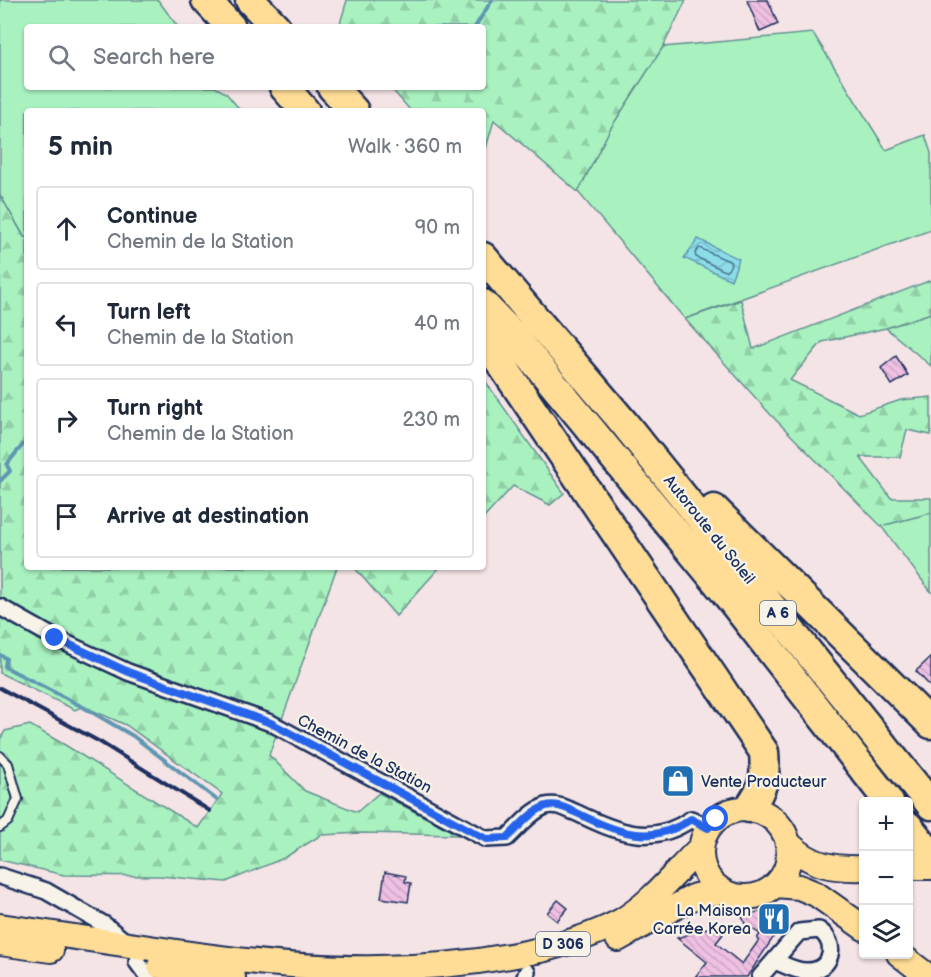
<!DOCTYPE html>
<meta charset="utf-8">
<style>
body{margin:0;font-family:"Balsamiq Sans",sans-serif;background:#f6f6f7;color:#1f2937}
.controls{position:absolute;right:18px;bottom:18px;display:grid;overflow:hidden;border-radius:6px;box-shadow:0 2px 4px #0004}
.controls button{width:54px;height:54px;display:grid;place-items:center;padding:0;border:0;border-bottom:2px solid #e0e1e3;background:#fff;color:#1f2937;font:30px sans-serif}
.stop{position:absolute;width:18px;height:18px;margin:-14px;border:4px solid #2563eb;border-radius:50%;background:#fff}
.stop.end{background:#2563eb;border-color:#fff;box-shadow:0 2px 6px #0008}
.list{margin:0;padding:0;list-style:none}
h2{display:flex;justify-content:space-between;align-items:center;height:78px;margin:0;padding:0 24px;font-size:26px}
h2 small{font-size:20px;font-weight:400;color:#747a83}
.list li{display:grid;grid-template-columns:39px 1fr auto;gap:18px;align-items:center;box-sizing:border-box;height:84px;margin:0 12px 12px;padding:0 12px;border:2px solid #e0e1e3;border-radius:6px}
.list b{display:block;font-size:22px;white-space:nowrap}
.list p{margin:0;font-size:20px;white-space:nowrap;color:#747a83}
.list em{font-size:20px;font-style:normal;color:#747a83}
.icon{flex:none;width:33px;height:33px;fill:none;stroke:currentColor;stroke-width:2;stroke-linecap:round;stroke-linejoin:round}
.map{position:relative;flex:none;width:931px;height:977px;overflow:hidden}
.search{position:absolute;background:#fff;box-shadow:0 2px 4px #0004;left:24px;top:24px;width:462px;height:66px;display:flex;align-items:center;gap:15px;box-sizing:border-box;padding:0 21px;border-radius:6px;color:#747a83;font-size:22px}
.panel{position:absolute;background:#fff;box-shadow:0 2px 4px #0004;left:24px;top:108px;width:462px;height:462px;border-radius:6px}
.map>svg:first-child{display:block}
</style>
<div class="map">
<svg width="931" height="977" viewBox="0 0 931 977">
<defs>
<pattern id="forest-firs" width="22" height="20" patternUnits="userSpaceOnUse" patternTransform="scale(1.5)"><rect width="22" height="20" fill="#a9f2c0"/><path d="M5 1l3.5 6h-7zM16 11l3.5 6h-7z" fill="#91d0a7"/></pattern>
<pattern id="water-waves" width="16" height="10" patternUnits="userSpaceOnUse" patternTransform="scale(1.5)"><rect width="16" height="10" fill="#8ddde8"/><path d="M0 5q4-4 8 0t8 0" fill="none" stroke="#79bec9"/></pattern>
<pattern id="building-back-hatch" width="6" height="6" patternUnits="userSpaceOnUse" patternTransform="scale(1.5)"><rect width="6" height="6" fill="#efc0e2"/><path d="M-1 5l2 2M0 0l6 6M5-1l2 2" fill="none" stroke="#cca5c4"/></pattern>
</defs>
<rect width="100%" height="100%" fill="#f5e4e6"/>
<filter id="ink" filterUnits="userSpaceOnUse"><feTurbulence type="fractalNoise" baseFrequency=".0167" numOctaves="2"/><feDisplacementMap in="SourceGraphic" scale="12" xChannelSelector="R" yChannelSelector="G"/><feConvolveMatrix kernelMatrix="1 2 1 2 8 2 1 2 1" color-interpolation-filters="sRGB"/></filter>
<g filter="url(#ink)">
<path fill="#a9f2c0" stroke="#62908f" stroke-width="1.5" d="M0 0H158L178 27H27V87H215L226 93 241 111H27V238H25L0 195Z
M813 33 886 150 925 135 931 153V230L685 319 578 192 610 129 663 47Z
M931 313V366L886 328Z
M931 513V592L881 526Z"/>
<path fill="url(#forest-firs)" stroke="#62908f" stroke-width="1.5" d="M347 0H686L663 47 610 129 578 192 494 120 483 159V111H411L390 87H483V27H339Z
M0 195 24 237 27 238V567H337L269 755 305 791 357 812 379 793 459 835 361 833 321 835 284 858 226 882 160 876 64 875 0 860V740L5 731 30 725 65 745 198 828 222 794 126 725 83 706 75 710 0 673Z
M931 280V313L886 328 822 342 790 380 859 414 901 400 931 397V435L907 430 900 457H860L891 498H931V513L881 526 771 415 685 319 741 300 753 349Z
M483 378 564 493 550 505 513 486 483 519Z
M354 567H440L396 616Z"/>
<path fill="url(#water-waves)" stroke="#5f97b1" stroke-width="1.5" d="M698 239 739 259 731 280 684 258Z"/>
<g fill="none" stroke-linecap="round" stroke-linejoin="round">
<path stroke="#497595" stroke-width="1.5" d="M699 248 729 261 731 264 728 270 725 271 696 257 695 253Z"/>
<path stroke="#5f97b1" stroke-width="4" d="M475 27 492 0
M0 481 10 471 7 465C9 461 23 444 27 441
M0 655 6 658 5 667 83 707 133 736 217 800"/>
</g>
<path fill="url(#building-back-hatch)" stroke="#1b2f5e" stroke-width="1.5" d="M747 0H768L778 24 760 32Z
M896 356 908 375 892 385 881 368Z
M931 657V687L916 671Z
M385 872 406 876 405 882 411 883 408 902 381 898Z
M558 900 568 908 557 921 547 913Z
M774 908 787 917 747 977H695L707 962 677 938 713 926 723 934 716 943 742 964 759 940 757 939 760 934 745 924 742 916Z"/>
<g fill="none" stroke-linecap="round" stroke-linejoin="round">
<g stroke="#1b2f5e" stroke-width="12">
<path id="lane" d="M0 756 8 764 18 799 8 821 0 827"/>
</g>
<g stroke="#1b2f5e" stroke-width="20">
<path id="street" d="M0 607 55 638 128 672 271 723 486 839 507 838C518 828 531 811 546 806 557 803 567 809 577 813 616 832 652 847 691 819L709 828
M0 876 46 891 105 925 126 942
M137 962 148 977
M525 977 527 972
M760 977 799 932 819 930C839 943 832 972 806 971 795 971 785 965 775 961"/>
</g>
<g stroke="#1b2f5e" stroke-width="28">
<path id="primary" d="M701 853a44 44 0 1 1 88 0a44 44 0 1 1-88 0Z
M789 844C812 866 833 869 864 868
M908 867H931
M776 885 799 887 816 894 864 928
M0 926C61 935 123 944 184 953 310 971 420 977 545 949 571 942 597 934 621 921 653 902 675 872 701 847
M618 939 695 896 723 891
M0 943 51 950
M899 954 929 977
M160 966 233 977"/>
</g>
<g stroke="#1b2f5e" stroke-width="33">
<path id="highway" d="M206 0 231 27
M250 0 276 27
M284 87 305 111
M332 87 354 111
M483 257 624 423 931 805
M483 304 511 333 725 592 889 802
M483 337 764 752C766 778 764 787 749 808
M714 509 931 724
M908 826 931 855"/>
</g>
<use href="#lane" stroke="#f7f3e8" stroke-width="8"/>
<use href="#street" stroke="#f7f3e8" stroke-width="15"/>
<use href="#primary" stroke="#ffdd96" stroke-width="24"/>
<use href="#highway" stroke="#ffdd96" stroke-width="28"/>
<path stroke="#1b2f5e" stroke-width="4" d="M0 688 100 742 210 811"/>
</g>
</g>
<g fill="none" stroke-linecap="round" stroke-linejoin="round" filter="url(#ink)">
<path stroke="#2563eb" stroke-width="8" d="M55 638 128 672 271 723 486 839 507 838C518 828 531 811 546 806 557 803 567 809 577 813 616 832 651 847 691 819L708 828 716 819"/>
</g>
<defs>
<g id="shop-square" transform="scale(1.725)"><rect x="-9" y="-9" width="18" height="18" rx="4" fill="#1f6fb2" stroke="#f7f3e8"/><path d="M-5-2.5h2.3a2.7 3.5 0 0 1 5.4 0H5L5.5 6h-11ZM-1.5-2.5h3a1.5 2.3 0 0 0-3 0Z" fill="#fff"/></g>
<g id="restaurant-square" transform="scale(1.725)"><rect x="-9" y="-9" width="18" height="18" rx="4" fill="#1f6fb2" stroke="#f7f3e8"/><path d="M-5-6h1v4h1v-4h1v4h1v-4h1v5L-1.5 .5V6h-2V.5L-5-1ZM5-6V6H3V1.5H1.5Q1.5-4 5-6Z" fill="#fff"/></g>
</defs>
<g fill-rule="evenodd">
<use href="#shop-square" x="678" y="781"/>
<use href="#restaurant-square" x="774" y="919"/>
</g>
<g text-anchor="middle" stroke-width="4.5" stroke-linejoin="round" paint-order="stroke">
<g fill="#f7f3e8" stroke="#5d6a87" stroke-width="1.5">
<rect x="760" y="601" width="36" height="24" rx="4.5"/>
<rect x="536" y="932" width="54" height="24" rx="4.5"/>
</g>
<g font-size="15" font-weight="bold" fill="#1b2f5e">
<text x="778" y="618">A 6</text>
<text x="563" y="949">D 306</text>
</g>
<g font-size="16" fill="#1b2f5e" stroke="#f7f3e8">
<text transform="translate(710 529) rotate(51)" y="6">Autoroute du Soleil</text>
<text transform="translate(365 753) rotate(28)" y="6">Chemin de la Station</text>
</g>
<g font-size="16" fill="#1b2f5e" stroke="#f7f3e8" text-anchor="start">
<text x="701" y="787">Vente Producteur</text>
<text x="751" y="916" text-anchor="end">La Maison<tspan x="751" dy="18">Carrée Korea</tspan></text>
</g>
</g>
</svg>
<div class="controls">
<button>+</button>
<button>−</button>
<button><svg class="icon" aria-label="layers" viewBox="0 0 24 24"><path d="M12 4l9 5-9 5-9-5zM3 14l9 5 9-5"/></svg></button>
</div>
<div class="stop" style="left:716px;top:819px"></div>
<div class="stop end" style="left:55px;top:638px"></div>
<div class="search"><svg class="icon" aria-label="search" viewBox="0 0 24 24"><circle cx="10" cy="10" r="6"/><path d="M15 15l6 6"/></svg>Search here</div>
<section class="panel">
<h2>5 min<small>Walk · 360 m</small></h2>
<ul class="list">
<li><svg class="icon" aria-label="ahead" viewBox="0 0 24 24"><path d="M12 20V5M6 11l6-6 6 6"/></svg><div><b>Continue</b><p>Chemin de la Station</p></div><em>90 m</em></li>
<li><svg class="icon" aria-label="left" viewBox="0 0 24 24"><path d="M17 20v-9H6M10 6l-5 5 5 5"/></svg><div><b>Turn left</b><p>Chemin de la Station</p></div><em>40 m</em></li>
<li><svg class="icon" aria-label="right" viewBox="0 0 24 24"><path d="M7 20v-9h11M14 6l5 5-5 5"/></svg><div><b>Turn right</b><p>Chemin de la Station</p></div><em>230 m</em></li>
<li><svg class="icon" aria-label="arrive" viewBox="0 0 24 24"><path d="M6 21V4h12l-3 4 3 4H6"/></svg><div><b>Arrive at destination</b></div></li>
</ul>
</section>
</div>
